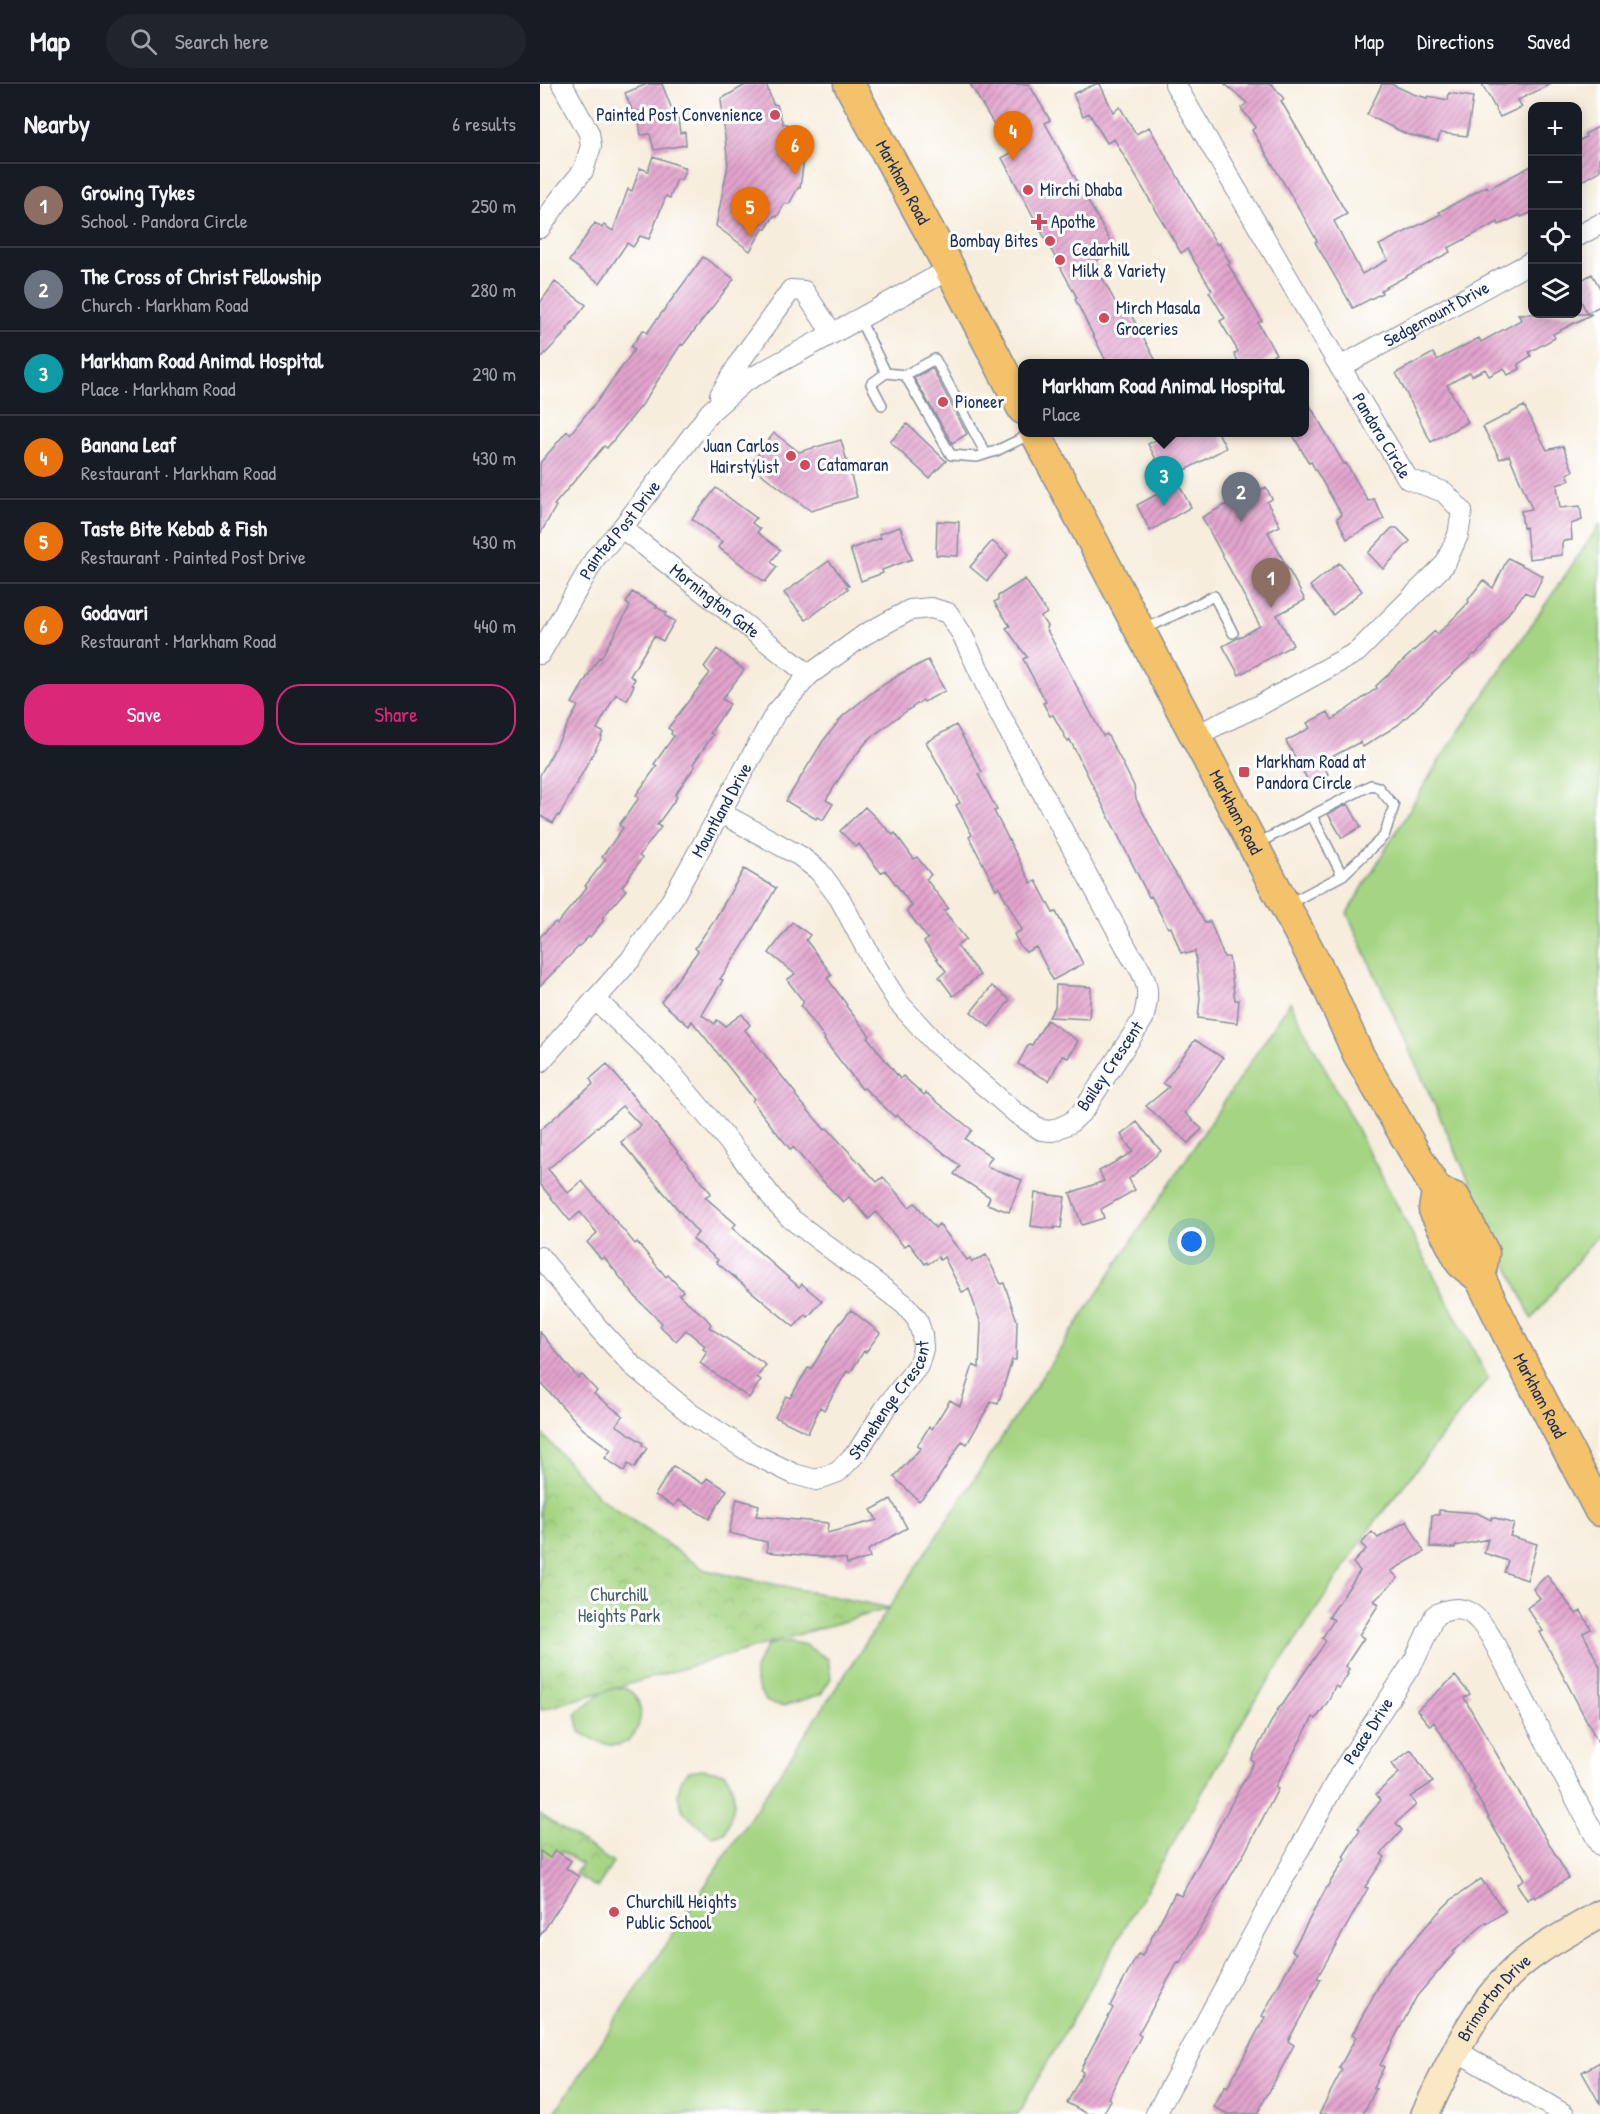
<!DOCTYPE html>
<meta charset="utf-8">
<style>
body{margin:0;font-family:"Patrick Hand",sans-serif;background:#20242c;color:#f1f3f6}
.controls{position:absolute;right:18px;top:18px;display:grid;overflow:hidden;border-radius:12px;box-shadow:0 3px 15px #0003}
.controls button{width:54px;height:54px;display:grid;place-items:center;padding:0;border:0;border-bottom:2px solid #363941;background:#171b24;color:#f1f3f6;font:30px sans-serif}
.you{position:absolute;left:652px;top:1158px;width:21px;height:21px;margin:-15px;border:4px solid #fff;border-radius:50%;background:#1a73e8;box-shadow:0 0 0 9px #1a73e833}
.badge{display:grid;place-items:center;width:39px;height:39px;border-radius:50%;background:#db2777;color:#fff;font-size:20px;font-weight:700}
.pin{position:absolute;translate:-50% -50px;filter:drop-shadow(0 2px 3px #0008)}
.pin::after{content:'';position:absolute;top:32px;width:21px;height:18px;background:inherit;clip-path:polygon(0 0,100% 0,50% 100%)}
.popup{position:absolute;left:478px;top:275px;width:291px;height:78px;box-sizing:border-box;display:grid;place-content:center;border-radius:12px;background:#171b24;filter:drop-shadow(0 2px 4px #0005);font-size:20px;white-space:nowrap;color:#9ea1a6}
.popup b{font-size:22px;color:#f1f3f6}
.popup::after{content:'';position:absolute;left:50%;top:100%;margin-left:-12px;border:12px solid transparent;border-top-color:#171b24}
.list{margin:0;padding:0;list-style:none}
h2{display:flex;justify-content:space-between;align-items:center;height:78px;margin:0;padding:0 24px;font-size:26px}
h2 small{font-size:20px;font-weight:400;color:#9ea1a6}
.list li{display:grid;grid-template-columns:39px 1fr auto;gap:18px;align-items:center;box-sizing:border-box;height:84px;padding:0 24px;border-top:2px solid #363941}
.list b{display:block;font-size:22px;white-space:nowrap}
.list p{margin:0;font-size:20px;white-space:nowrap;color:#9ea1a6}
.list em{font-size:20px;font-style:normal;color:#9ea1a6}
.actions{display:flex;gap:12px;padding:18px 24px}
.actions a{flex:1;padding:14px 0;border:2px solid #db2777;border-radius:24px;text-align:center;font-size:21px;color:#db2777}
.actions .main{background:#db2777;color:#fff}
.icon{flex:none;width:33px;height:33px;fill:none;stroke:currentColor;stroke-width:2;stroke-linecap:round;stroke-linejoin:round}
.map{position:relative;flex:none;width:1060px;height:2030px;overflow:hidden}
header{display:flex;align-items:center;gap:36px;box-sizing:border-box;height:84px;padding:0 30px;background:#171b24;border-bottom:2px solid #363941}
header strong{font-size:28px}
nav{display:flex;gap:33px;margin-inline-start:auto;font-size:21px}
.search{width:420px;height:54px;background:#20242c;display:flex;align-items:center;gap:15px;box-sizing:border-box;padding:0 21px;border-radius:33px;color:#9ea1a6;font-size:22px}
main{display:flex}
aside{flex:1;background:#171b24}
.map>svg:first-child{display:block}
</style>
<header>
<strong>Map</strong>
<div class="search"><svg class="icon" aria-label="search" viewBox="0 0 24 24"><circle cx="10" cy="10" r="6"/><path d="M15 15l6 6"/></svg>Search here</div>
<nav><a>Map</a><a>Directions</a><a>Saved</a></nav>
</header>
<main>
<aside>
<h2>Nearby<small>6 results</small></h2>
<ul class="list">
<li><span class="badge" style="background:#8d6e63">1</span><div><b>Growing Tykes</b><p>School · Pandora Circle</p></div><em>250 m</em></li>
<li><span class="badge" style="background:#6b7280">2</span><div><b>The Cross of Christ Fellowship</b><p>Church · Markham Road</p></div><em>280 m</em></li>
<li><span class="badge" style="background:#0f9aa8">3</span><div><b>Markham Road Animal Hospital</b><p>Place · Markham Road</p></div><em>290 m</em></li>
<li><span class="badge" style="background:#e8710a">4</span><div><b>Banana Leaf</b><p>Restaurant · Markham Road</p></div><em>430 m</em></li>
<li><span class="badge" style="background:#e8710a">5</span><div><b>Taste Bite Kebab &amp; Fish</b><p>Restaurant · Painted Post Drive</p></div><em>430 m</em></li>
<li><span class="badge" style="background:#e8710a">6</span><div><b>Godavari</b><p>Restaurant · Markham Road</p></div><em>440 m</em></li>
</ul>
<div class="actions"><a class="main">Save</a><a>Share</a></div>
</aside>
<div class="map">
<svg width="1060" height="2030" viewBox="0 0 1060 2030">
<defs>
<pattern id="park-crowns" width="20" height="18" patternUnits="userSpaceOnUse" patternTransform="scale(1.5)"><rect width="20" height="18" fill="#a5d482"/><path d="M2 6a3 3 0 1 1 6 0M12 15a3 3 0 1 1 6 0" fill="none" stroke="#8db673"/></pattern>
<pattern id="building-hatch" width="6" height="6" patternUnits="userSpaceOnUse" patternTransform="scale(1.5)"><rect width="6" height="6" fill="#e3a4cd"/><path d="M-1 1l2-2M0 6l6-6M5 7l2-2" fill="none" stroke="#b786aa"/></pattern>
</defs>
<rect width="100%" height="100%" fill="#fff"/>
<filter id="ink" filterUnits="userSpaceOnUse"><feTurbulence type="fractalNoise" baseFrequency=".0167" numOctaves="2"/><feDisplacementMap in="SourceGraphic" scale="12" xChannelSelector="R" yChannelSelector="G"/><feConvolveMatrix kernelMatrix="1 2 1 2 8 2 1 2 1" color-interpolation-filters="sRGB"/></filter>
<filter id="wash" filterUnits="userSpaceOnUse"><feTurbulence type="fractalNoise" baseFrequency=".008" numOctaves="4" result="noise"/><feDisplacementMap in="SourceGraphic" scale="24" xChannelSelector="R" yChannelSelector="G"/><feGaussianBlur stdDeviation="1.35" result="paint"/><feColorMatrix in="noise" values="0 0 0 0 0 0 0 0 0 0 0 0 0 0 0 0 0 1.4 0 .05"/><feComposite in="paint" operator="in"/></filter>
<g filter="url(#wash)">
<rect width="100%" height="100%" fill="#f6eddc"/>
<path fill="#a5d482" stroke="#608270" stroke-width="1.5" d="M1060 440V1148L992 1235 807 829 899 677Z
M750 918 948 1294 831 1443 710 1625 478 2030H14Z
M248 1557 265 1561 288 1575 291 1594 281 1610 244 1622 227 1618C209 1594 212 1585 228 1561Z
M68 1604C74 1604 81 1602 86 1605 113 1617 99 1666 70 1661 60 1660 49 1652 40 1648L36 1629Z
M162 1685 185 1689C200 1714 194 1724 185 1749L171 1752 143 1728 138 1711 141 1695 149 1687Z"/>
<path fill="url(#park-crowns)" stroke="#608270" stroke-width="1.5" d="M0 1347 60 1414 165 1486 350 1524 0 1626Z
M0 1730 73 1779 57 1804 35 1790 41 1780 21 1767 13 1779 0 1769Z"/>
<g id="blocks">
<path fill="url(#building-hatch)" d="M107 0H122L133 28H137L140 49 145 48 146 61 114 66 110 50 101 51 98 27 93 29 85 9Z
M207 0H226L233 20 237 21 243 40H247L253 57H256L261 74H264L260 104H258L249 120 245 119 237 133 234 132 226 145H223L210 167 176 142 188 81 181 15Z
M430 0H489L510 36 505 39 575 166 554 178 581 229 588 225 617 279H567L535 215 537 214 462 74 471 69Z
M556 0H560L573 28 580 23 596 50 609 43 677 161 679 159 690 179 688 180 722 237 718 239 736 270 720 279H699L694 270 698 267 680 237 685 234 669 208 672 206 647 165 641 169 574 55 567 59 549 29 543 32 533 10Z
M685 0H732L744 15 741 17 807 130 794 137 822 190 848 176 839 161 901 130 899 128 947 102 948 105 993 81V128L981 133 980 131 959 141 958 138 908 164 910 168 841 206 842 209 813 224 775 158 777 157 761 128 712 46 716 43 701 24 707 19Z
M842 0H851L873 10 887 14 888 12 908 16 909 9 933 13 927 52 900 49 898 57 866 50 827 31Z
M942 0H1011L978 16 982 23 960 33Z
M1060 42V87L1038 99V57L1046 53 1045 50Z
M113 72 146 84 141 96 137 95 130 114 126 112 109 155 100 152 93 163 87 159 60 199 29 177 55 139 62 144 64 141 73 147 88 105 92 107 100 84 108 87Z
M163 173 194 195 143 261 141 260 102 321 67 364 64 362 14 421 16 422 0 450V379L27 347 30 350 58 316 95 265 91 263 103 246 107 249Z
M1052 190 1060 204V222L1047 229 1038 211V198Z
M15 198 46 221 27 245 28 246 0 275V219Z
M978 230H1052L1013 250 1015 254 989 268 991 272 978 280 980 285 968 291 964 284 949 292 945 285 932 292 930 288 907 301 928 338 891 358 856 289 893 269 897 276 939 254 941 258 981 236Z
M392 284 427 350 412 359 374 294Z
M765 313 804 380 806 379 828 417 834 415 844 435 807 455 797 434 802 431 771 378 769 379 751 348H765Z
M984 322 1007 366 1023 362 1033 387 1027 390 1030 396 1017 401 1020 424 1040 422 1042 436 1031 440 1032 456 1024 457 1022 459V471L989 475 986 443 983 444 981 427 992 425 969 371 960 375 943 343Z
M367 340 406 377 389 394 350 358Z
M631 348H678L686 364 627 396 608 360Z
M234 349 259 368 301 356 317 413 271 427 216 386 219 382 213 377Z
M638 399 651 423 610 447 597 421Z
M726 403 732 415 727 418 740 442 728 448 765 516 737 531 753 561 699 591 683 562 720 542 662 433 695 416 696 419Z
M176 404 216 434 212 439 220 445 217 448 240 466 231 478 237 483 225 498 178 463 182 458 152 435Z
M397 437 419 438 418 472 396 471Z
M360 443 372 475 342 486 343 489 321 497 310 465 341 454 339 450Z
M852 444H857L870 457 843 485 828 469Z
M452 457 468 471 447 497 430 483Z
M968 474 1003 492 993 512 985 508 950 553 951 554 935 571 934 570 858 641 823 663 820 658 782 678 788 690 783 693 786 698 773 705 746 657 770 644 767 639 788 628 792 636 837 604 836 602 895 547 897 550 904 544 929 518 928 516 943 496 953 504Z
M289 477 309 502 306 503 308 505 266 536 244 509Z
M799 479 822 507 793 531 770 502Z
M485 495 507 529 501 533 507 542 506 544 563 652 567 650 584 682 594 702 596 715 628 777 665 839 670 837 684 873H689L695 916H699L697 939 658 934 660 914 655 867 646 870 645 868 641 869 631 843 628 844 611 812 609 813 530 656 528 658 513 631 510 632 503 619 506 618 483 575 487 573 466 544 470 542 454 518 458 516V512Z
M92 508 117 522 116 523 127 529 125 532 135 537 123 557 114 552 90 592 95 595 92 600 94 601 87 616 76 610 57 645 63 648 61 652 62 653 19 732 18 731 13 739 0 732V691L38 622 32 619 59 573 61 574 90 522 86 519Z
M177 565 204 586 182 615 190 620 170 649 173 651 153 680 155 682 135 711 137 713 117 741 121 743 99 772 102 774 82 803 86 806 62 834 64 836 50 853 49 852 0 902V853L15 838 17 840 47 803 45 802 66 775 62 773 83 744 79 741 99 714 96 711 117 682 114 680 134 652 131 650 132 647 128 644 170 589 164 583Z
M388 576 405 607 384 618 383 616 355 635 328 656 307 682 286 716 293 720 283 736 277 733 276 735 246 717 283 657 303 632 334 607 360 590Z
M416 641 442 688 438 690 457 726 454 727 491 799 496 797 513 829 516 828 543 880 513 896 496 863 486 868 480 862 474 850 482 846 459 803 456 805 429 753 432 751 416 721 420 719 386 658Z
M808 720 821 743 802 754 788 730Z
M325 723 353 751 355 749 374 775 377 773 391 791 386 795 408 824 404 827 426 855 417 862 440 891 413 912 399 893 406 887 384 858 388 855 367 827 372 822 345 786 341 789 319 760 316 763 300 747Z
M204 785 236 804 202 863 180 895 183 896 162 931 175 940 177 936 185 942 202 930 210 941 205 946 256 1010 255 1011 285 1046 287 1044 337 1098 343 1093 369 1123 375 1119 395 1144 399 1140 427 1176 430 1174 432 1178 446 1171 461 1200 464 1199 477 1237 476 1276H472L458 1320 451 1318 427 1360 422 1357 395 1400 379 1417 354 1393 381 1364 377 1362 389 1343 392 1345 410 1316 420 1322 433 1281 439 1284 441 1240 429 1205 422 1208 404 1173 400 1176 398 1173 388 1180 387 1178 385 1180 369 1159 364 1163 336 1128 329 1135 309 1113 303 1118 278 1092 253 1063 251 1066 233 1044 212 1017 214 1015 152 937 149 942 121 918 158 867 155 864 175 835Z
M252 838 270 851 266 856 292 891 287 894 307 921 306 922 330 952 328 954 360 995 363 992 384 1011 386 1009 432 1046 425 1055 452 1073 446 1082 482 1096 469 1128 447 1120 450 1113 414 1090 420 1082 357 1031 355 1033 324 1004 322 1005 284 956 285 954 261 922 263 920V917L247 896 255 890 229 869Z
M516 901 551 903 549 935 509 933 515 923Z
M452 902 470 916 449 943 431 928Z
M507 936 538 957 528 974 522 972 509 997 478 980 489 960 492 961Z
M655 956 683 974 645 1029 662 1045 648 1059 606 1022 629 1003 623 999Z
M67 980 171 1109 165 1113 196 1140 192 1144 259 1203 262 1200 282 1217 268 1233 265 1231 254 1243 176 1178 178 1176 153 1155 158 1149 81 1058 101 1042 82 1022 8 1085 28 1109 42 1097 95 1160 97 1158 126 1193 128 1191 143 1207 139 1211 165 1233 171 1240 169 1243 226 1281 217 1293 221 1296 209 1314 160 1279 167 1268 163 1265 165 1262 146 1246 136 1257 120 1242 122 1239 99 1217 64 1173 61 1175 47 1158 57 1149 40 1128 30 1137 0 1100V1046L53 1000 50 995Z
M597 1038 621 1067 589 1095 595 1106 561 1125 564 1134 542 1141 530 1109 564 1097 559 1087 593 1068 581 1051Z
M495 1109 525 1113 521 1144 514 1143V1145L491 1142Z
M311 1226 340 1249 326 1268 324 1267 310 1289 307 1287 284 1326 280 1323 268 1349 235 1333 246 1312 250 1314 268 1284 271 1285 297 1243Z
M0 1248 38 1294 42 1291 57 1307 54 1310 83 1332 76 1341 103 1359 102 1361 107 1364 94 1384 88 1380 84 1387 65 1374 71 1366 43 1345 0 1298Z
M133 1382 163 1400 167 1394 187 1406 169 1435 138 1416 134 1422 115 1411Z
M197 1415 219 1421 216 1432 288 1439 287 1449 337 1436 331 1426 351 1415 367 1444 328 1466 330 1474 307 1480 306 1475 227 1468V1458L189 1449Z
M899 1426 937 1429 951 1436 952 1433 974 1440 970 1452 997 1460 987 1496 964 1488 968 1477 944 1469 948 1455 915 1462V1464L890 1463 892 1431H899Z
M867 1437 884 1468 851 1487 858 1494 834 1517 839 1520 819 1551 824 1554 805 1582 809 1585 807 1589 808 1590 799 1604 795 1602 789 1616 776 1635 773 1633 735 1703 738 1705 705 1768 640 1879 638 1878 598 1950 601 1952 568 2014 571 2016 563 2030H548L527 2019 543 1988 540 1986 573 1924 570 1922 598 1870 602 1872 635 1809 641 1812 714 1678 711 1676 738 1625 743 1620 786 1557 782 1554 794 1536 789 1533 820 1487 813 1479 826 1465 821 1460 832 1448 838 1454Z
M1007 1491 1036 1530 1041 1527 1051 1545 1043 1549 1060 1583V1662L1000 1548 1003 1547 987 1524 1000 1514 993 1505Z
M915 1592 930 1610 924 1614 1029 1794 995 1814 994 1812 987 1816 977 1800 984 1795 948 1734 949 1733 933 1706 935 1705 894 1638 890 1642 877 1626Z
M871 1666 893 1698 870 1713 876 1721 856 1739 862 1746 841 1770 845 1773 825 1803 828 1804 777 1894 781 1895 748 1957 754 1961 717 2030H688L674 2023 685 2002 687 2004 725 1933 722 1932 756 1869 752 1867 787 1803 805 1775 803 1773 820 1746 818 1744 841 1716 836 1710 859 1689 852 1680Z
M15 1766 31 1777 26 1784 39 1793 0 1852V1767L10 1774Z
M941 1795 965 1827 947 1840 946 1838 913 1868 914 1869 877 1912 840 1981 844 1983 833 2004 836 2005 823 2030H779L802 1986 799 1984 816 1953 812 1951 848 1885 896 1831 911 1816Z
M1060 1978V2020L1042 1988Z"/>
</g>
</g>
<g filter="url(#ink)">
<use href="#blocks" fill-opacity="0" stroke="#888e9d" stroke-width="1.5"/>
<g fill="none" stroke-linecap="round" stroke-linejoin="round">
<g stroke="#888e9d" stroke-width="12">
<path id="lane" d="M319 234 346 289 365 291 411 371 437 373 456 367 493 349
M365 291 395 275 446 370
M342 321 331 300 346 289
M605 545 674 512 693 549
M772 732 802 791
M718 759 831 701 838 703 854 722 844 752 803 791 748 820"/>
</g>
<g stroke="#888e9d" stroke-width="22">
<g id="street">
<path id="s1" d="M635 0 800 283 868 395 904 408 922 427 918 451 905 480 817 568 720 621 654 652"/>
<path d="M0 144 20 115 43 87 51 62 49 49 22 0"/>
<path d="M1038 152 1060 140"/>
<path id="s2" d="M800 283 993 177"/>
<path d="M180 311 203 273 251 206 264 207 292 249"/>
<path id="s3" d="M82 444 269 591"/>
<path id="s4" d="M0 570 56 473 82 444 170 328 204 298 410 185"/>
<path id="s5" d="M0 978 91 875 131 817 235 630 269 591 324 551 370 526 391 524 408 529 422 550 457 625 591 872C608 894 611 908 603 935L543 1027 530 1039 512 1047 501 1046 477 1030 395 959 358 918 334 879 300 815 279 787 260 772 181 729"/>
<path id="s6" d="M0 1173 59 1245 92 1281 151 1330 211 1369 254 1390 276 1396 298 1388 318 1367 346 1323 378 1282 383 1265 382 1250 377 1235 364 1220 250 1134 237 1120 199 1070 127 984 56 916"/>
<path d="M917 1967 1024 2030"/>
<path id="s7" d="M616 2030 799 1692 875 1575 895 1531C923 1517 936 1529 951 1553L1060 1761"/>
</g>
</g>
<g stroke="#888e9d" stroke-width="30">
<g id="secondary">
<path id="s8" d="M885 2030C909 1982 930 1930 968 1892 994 1865 1029 1849 1060 1830"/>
</g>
</g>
<g stroke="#888e9d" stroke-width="33">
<g id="primary">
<path id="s9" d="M309 0 410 185 483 325"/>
<path id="s10" d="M495 348 788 903 818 970 897 1107 894 1126 921 1179 940 1194 975 1265 1060 1427"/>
<path d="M897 1107 915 1114 944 1169 940 1194"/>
</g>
</g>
<use href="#lane" stroke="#fff" stroke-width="9"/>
<use href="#street" stroke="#fff" stroke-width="20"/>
<use href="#secondary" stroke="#fae7c3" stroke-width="27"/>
<use href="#primary" stroke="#f3c26a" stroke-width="30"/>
</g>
</g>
<g fill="#d1495b" stroke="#fff" stroke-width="2">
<circle cx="235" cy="31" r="6"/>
<circle cx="488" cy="106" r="6"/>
<path d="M496 129h6v6h6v6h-6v6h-6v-6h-6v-6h6z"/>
<circle cx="510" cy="157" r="6"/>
<circle cx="520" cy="176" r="6"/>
<circle cx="564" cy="234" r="6"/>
<circle cx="403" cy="318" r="6"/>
<circle cx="251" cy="372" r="6"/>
<circle cx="265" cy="381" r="6"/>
<rect x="698" y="682" width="12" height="12" rx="3"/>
<circle cx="74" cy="1828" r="6"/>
</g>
<g text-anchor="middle" stroke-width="6" stroke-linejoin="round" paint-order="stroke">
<g font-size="18" fill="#1b2f5e" stroke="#fff" text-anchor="start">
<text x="223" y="37" text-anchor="end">Painted Post Convenience</text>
<text x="500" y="112">Mirchi Dhaba</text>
<text x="511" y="144">Apothe</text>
<text x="498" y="163" text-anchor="end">Bombay Bites</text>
<text x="532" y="172">Cedarhill<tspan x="532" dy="21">Milk &amp; Variety</tspan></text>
<text x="576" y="230">Mirch Masala<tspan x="576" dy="21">Groceries</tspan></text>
<text x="415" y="324">Pioneer</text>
<text x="239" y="368" text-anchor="end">Juan Carlos<tspan x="239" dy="21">Hairstylist</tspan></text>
<text x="277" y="387">Catamaran</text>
<text x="716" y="684">Markham Road at<tspan x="716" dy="21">Pandora Circle</tspan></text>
<text x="86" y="1824">Churchill Heights<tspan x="86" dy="21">Public School</tspan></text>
</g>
<g font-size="18" fill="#1b2f5e" stroke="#fff">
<text dy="6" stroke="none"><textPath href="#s9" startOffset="112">Markham Road</textPath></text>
<text dy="6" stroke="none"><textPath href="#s2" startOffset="110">Sedgemount Drive</textPath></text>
<text dy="6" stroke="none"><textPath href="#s1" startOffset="408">Pandora Circle</textPath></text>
<text dy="6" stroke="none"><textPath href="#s4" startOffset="148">Painted Post Drive</textPath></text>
<text dy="6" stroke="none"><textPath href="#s3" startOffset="118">Mornington Gate</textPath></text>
<text dy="6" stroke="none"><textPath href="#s5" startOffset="312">Mountland Drive</textPath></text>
<text dy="6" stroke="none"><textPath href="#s10" startOffset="430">Markham Road</textPath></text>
<text transform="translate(570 982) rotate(-56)" y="6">Bailey Crescent</text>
<text dy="6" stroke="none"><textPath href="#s10" startOffset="1094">Markham Road</textPath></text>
<text dy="6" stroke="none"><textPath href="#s6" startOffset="474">Stonehenge Crescent</textPath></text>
<text dy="6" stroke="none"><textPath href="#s7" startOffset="438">Peace Drive</textPath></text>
<text dy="6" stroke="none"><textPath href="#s8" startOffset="136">Brimorton Drive</textPath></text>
</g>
<g font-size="18" fill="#446169" stroke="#fff">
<text x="79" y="1517">Churchill<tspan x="79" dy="21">Heights Park</tspan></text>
</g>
</g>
</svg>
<div class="controls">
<button>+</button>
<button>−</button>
<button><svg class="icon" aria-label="locate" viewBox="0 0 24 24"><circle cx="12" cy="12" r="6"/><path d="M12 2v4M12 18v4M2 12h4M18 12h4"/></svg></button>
<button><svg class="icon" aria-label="layers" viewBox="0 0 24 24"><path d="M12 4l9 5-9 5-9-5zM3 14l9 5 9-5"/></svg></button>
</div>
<div class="you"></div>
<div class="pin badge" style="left:731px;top:524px;background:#8d6e63">1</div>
<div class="pin badge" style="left:701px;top:438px;background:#6b7280">2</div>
<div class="pin badge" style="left:624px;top:422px;background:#0f9aa8">3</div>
<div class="popup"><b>Markham Road Animal Hospital</b>Place</div>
<div class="pin badge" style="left:473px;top:77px;background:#e8710a">4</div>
<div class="pin badge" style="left:210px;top:153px;background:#e8710a">5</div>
<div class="pin badge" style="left:255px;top:91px;background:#e8710a">6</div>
</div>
</main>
